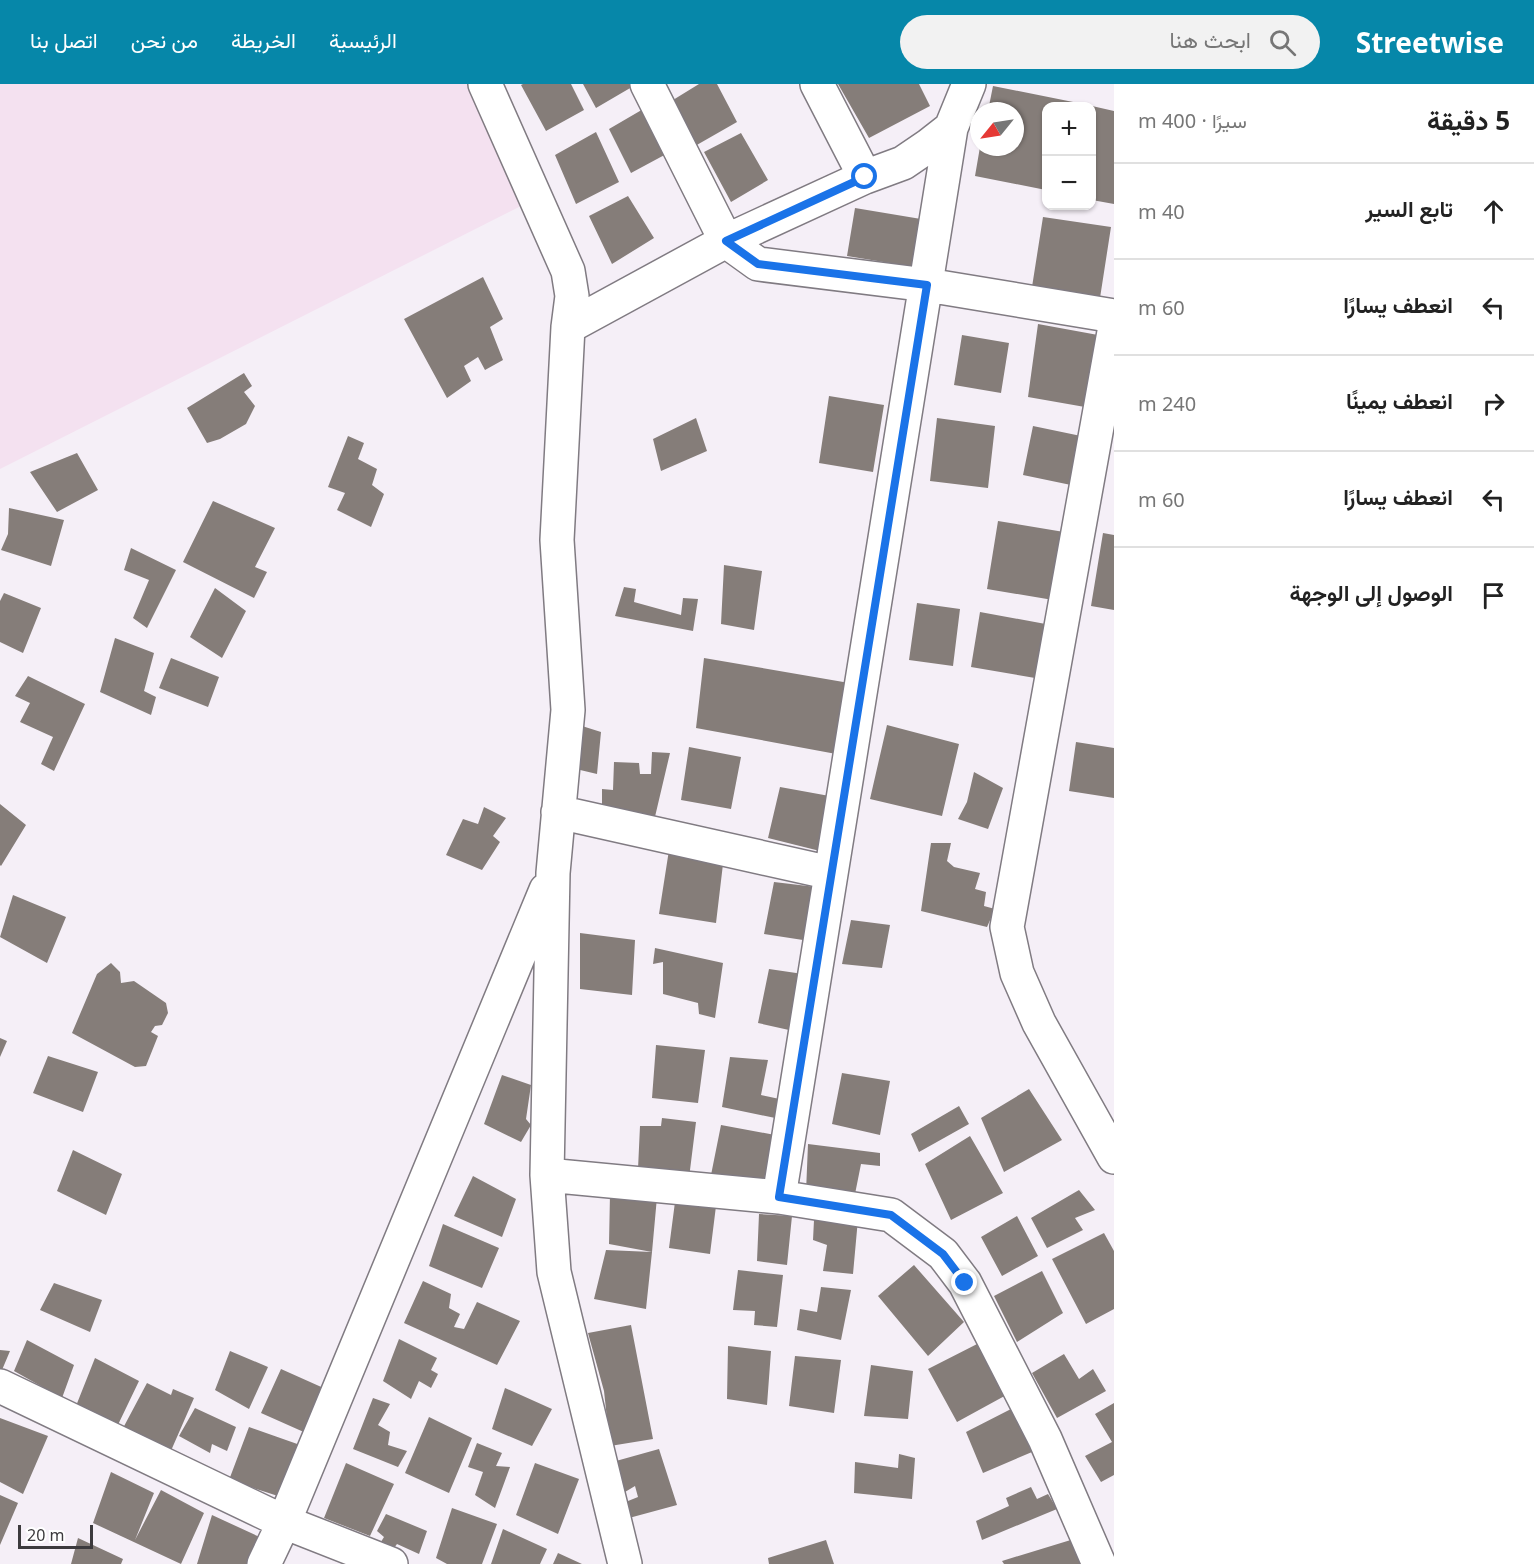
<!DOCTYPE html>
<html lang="ar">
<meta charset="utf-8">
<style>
body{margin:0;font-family:"Noto Sans",Vazirmatn,sans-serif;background:#f2f2f2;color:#222;direction:rtl}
.controls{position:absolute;right:18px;top:18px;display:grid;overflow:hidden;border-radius:12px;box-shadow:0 2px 4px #0004}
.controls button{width:54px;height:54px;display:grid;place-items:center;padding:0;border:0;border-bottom:2px solid #e0e0e0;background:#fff;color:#222;font:30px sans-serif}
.compass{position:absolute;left:970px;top:18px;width:54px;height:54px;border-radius:50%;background:#fff;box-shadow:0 2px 4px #0004;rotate:240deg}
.scale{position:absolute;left:18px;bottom:15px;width:75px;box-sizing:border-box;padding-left:6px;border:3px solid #3c3a3d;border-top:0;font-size:16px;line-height:21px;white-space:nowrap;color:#3c3a3d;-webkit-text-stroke:4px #fff;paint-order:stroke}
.stop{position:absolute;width:18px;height:18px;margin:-14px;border:4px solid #1a73e8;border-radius:50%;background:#fff}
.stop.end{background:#1a73e8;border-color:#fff;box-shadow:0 2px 6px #0008}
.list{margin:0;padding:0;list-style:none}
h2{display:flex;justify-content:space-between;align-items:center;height:78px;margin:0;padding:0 24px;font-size:26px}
h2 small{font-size:20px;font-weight:400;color:#767676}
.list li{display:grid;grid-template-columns:39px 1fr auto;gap:18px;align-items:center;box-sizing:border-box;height:96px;padding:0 24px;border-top:2px solid #e0e0e0}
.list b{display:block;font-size:22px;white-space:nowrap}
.list em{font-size:20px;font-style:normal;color:#767676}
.icon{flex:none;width:33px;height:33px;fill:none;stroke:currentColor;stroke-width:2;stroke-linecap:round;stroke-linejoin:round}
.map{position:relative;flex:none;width:1114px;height:1480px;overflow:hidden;direction:ltr}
header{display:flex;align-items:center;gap:36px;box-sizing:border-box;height:84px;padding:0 30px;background:#0687a9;color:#fff}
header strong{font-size:28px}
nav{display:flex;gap:33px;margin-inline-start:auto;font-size:21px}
.search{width:420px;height:54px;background:#f2f2f2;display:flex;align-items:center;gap:15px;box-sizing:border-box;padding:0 21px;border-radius:33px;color:#767676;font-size:22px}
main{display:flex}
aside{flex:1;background:#fff}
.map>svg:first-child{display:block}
</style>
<header>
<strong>Streetwise</strong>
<div class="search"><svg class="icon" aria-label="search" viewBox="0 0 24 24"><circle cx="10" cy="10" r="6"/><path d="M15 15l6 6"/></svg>ابحث هنا</div>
<nav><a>الرئيسية</a><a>الخريطة</a><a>من نحن</a><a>اتصل بنا</a></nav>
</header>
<main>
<aside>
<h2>5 دقيقة<small>سيرًا · 400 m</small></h2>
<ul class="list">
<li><svg class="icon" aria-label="ahead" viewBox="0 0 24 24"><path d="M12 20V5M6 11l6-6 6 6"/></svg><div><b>تابع السير</b></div><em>40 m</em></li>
<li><svg class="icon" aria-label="left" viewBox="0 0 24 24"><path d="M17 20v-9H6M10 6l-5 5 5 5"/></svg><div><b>انعطف يسارًا</b></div><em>60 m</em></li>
<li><svg class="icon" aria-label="right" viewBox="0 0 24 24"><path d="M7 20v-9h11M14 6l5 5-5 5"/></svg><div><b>انعطف يمينًا</b></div><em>240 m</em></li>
<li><svg class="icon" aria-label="left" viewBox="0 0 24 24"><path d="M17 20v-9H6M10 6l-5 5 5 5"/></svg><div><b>انعطف يسارًا</b></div><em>60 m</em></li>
<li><svg class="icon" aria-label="arrive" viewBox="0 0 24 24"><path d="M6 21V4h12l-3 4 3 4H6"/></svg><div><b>الوصول إلى الوجهة</b></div></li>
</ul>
</aside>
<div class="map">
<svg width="1114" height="1480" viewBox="0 0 1114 1480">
<rect width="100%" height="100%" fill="#f5eff7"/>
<path fill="#f4e1f0" d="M0 0H468L521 122 0 385Z"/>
<path fill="#857d79" d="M523 0H571L584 26 546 47 521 1Z
M583 0H637L596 24Z
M699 0H717L737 38 695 62 673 16Z
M838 0H919L930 22 869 54Z
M993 2 1088 21 1046 22V106L975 92 980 63H1015V27H988Z
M1092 22 1114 27V120L1092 116Z
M645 24 670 68 631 89 609 45Z
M596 48 619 98 576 120 555 71Z
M741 49 768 96 731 118 704 68Z
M628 112 654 154 612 180 589 132Z
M855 124 921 135 914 183 847 172Z
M1043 133 1111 143 1100 214 1032 203Z
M483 193 503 235 490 243 503 276 485 286 478 273 464 282 471 297 447 314 404 235Z
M1038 240 1098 251 1085 323 1028 313Z
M962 251 1009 259 1001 309 954 301Z
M244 289 252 302 244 308 255 322 246 340 220 355 207 359 187 324Z
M829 312 884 321 873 388 819 379Z
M696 334 707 367 661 387 653 355Z
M937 334 995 342 988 404 930 397Z
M1033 342 1081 352 1071 401 1023 391Z
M348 352 364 359 358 375 377 385 372 401 384 410 371 443 337 426 345 409 328 403Z
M77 369 98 406 57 428 30 388Z
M213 417 275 444 255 483 267 488 254 514 183 478Z
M9 424 64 436 51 482 1 466 8 450Z
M998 437 1064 448 1053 516 987 505Z
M1103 449 1114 451V526L1091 522Z
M131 464 176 486 147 544 133 534 149 496 124 486Z
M724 481 762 487 754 546 721 540Z
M624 503 636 505 634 518 681 531 683 514 698 515 693 547 615 532Z
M215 504 246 527 222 574 190 553Z
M4 509 41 524 23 569 0 558V517Z
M917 519 960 525 953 582 909 576Z
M980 528 1051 541 1041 595 971 583Z
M115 554 154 569 144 607 156 613 151 631 100 608Z
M171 574 219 593 208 623 159 604Z
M704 574 855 600 847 672 696 644Z
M28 592 85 620 54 687 41 680 53 653 20 638 30 619 15 612Z
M887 641 959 660 942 732 870 715Z
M582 642 601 648 597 690 576 685Z
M1076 658 1114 664V714L1069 707Z
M689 663 741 673 731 725 681 716Z
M652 668 670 669 654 737 602 726V705L613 706 614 678 639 679 640 690H651Z
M974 688 1003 704 988 745 958 735 967 718Z
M780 703 835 713 824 768 768 754Z
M0 720 26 741 1 782 0 781Z
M484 723 506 734 493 752 500 758 482 786 446 771 463 735 478 740Z
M931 759H951L947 777 954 783 980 789 975 805 986 808 984 822 995 825 987 843 921 827Z
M669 766 723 780 716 839 659 830Z
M774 798 816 803 803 856 764 850Z
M13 811 66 833 47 879 0 853Z
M851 836 890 841 882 884 842 880Z
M580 849 635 856 632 911 580 905Z
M655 864 723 879 715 934 699 930 698 919 663 910V878L653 880Z
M111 879 120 888 121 899 134 897 166 919 168 929 162 941 155 942 151 948 158 952 146 982 135 983 72 949 97 890Z
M769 885 803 890 789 946 758 939Z
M0 954 7 957 0 973Z
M656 961 705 966 698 1019 652 1014Z
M48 972 98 988 83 1028 33 1009Z
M730 973 768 976 761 1011 789 1017 785 1036 722 1023Z
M842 989 890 997 880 1051 832 1040Z
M502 991 531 1001 526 1035 531 1041 521 1058 484 1040Z
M1029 1005 1062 1056 1004 1088 981 1034Z
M959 1022 969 1040 919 1068 911 1050Z
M662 1034 696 1038 689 1094 638 1085 640 1042H661Z
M721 1041 775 1051 761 1107 710 1096Z
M970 1052 1003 1109 951 1136 925 1080Z
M808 1060 880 1069V1082L861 1080 854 1115 806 1108Z
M73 1066 122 1090 106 1131 57 1107Z
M473 1092 516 1115 502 1153 454 1132Z
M1079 1106 1095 1126 1075 1134 1083 1146 1047 1164 1031 1134Z
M610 1110 657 1113 652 1168 609 1160Z
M675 1118 716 1122 710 1170 669 1164Z
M759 1130 792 1132 787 1181 757 1177Z
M1017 1132 1038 1172 1002 1192 981 1153Z
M858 1135 853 1190 823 1187 827 1161 813 1156 814 1136Z
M443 1140 499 1164 482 1204 429 1182Z
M1104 1149 1114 1167V1225L1086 1240 1052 1175Z
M606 1166 652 1168 646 1225 594 1215Z
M914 1181 964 1238 928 1272 878 1212Z
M738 1186 783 1191 777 1243 754 1241 755 1227 733 1226Z
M1042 1187 1063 1229 1017 1258 994 1212Z
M423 1197 451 1210 449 1224 460 1230 454 1243 464 1245 477 1218 520 1237 497 1281 404 1239Z
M54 1199 102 1216 90 1248 40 1226Z
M821 1203 851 1206 841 1256 797 1246 800 1225 817 1228Z
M631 1241 653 1355 610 1362 604 1307 588 1249Z
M399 1255 437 1274 431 1286 438 1290 431 1304 419 1297 411 1315 383 1297Z
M27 1256 74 1281 62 1314 14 1287Z
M983 1257 1010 1309 957 1338 928 1285Z
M728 1262 771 1267 767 1321 727 1315Z
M0 1266 10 1267 2 1286 0 1285Z
M230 1267 268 1283 249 1325 215 1306Z
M1064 1270 1079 1295 1093 1285 1106 1307 1057 1334 1032 1289Z
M795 1272 841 1276 834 1329 789 1322Z
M95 1274 139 1297 115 1347 74 1327Z
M871 1281 913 1287 908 1335 864 1332Z
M281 1285 328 1306 306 1349 261 1329Z
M147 1299 171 1311 173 1305 194 1314 170 1369 122 1346Z
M505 1304 552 1325 532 1362 492 1345Z
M373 1314 390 1320 378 1341 390 1348 388 1361 407 1367 398 1383 353 1365Z
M1114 1319V1391L1101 1398 1085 1372 1112 1358 1095 1330Z
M195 1324 236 1343 227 1367 212 1360 210 1369 179 1352Z
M1011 1325 1032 1368 983 1389 966 1348Z
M429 1333 472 1354 449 1409 405 1389Z
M0 1334 48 1352 23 1410 0 1398Z
M249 1343 303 1362 281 1413 229 1396Z
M477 1359 502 1369 496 1382 510 1383 495 1424 475 1411 483 1388 468 1383Z
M659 1365 677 1421 629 1434 623 1419 638 1413 635 1402 625 1408 616 1377Z
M899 1370 915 1374 912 1415 854 1409 855 1378 898 1384Z
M346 1379 394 1400 370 1452 324 1434Z
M535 1379 579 1395 558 1450 516 1431Z
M111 1388 154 1409 135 1456 161 1406 204 1429 181 1480 93 1439Z
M1031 1403 1037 1415 1048 1410 1057 1425 982 1456 976 1437 1009 1422 1006 1414Z
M0 1411 18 1419 0 1461Z
M452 1424 497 1440 482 1480H447L436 1474Z
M386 1430 427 1447 419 1470 397 1460 391 1468 379 1461 384 1453 377 1447Z
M212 1431 264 1455 254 1480H197Z
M503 1445 547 1465 540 1480H491Z
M78 1454 123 1475 121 1480H71Z
M1074 1455 1084 1480H1004L1002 1477Z
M826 1456 834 1480H769L768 1474Z
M558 1469 582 1480H553Z"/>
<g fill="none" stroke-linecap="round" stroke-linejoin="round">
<g stroke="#807b82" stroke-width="36">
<path id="minor" d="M485 0 568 187 572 212 568 243 557 456 568 626 553 789 547 1091 554 1188 625 1480
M647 0 726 157 758 180 927 201 1114 232
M817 0 865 93
M568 243 726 157 865 93 903 79 928 62 951 44
M1114 248 1007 843 1017 889 1039 939 1114 1073
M558 728 831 789
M547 1091 779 1113 891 1131 943 1170 965 1199 1045 1355 1099 1480
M779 1113 951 44 969 0
M0 1302 284 1438 391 1480
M264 1480 284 1438 546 806"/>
</g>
<use href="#minor" stroke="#fff" stroke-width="33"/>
</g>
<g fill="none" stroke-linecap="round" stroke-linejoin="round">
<path stroke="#1a73e8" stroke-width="8" d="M865 93 726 157 758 180 927 201 779 1113 891 1131 943 1170 965 1199"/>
</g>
</svg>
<div class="controls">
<button>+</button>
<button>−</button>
</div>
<svg class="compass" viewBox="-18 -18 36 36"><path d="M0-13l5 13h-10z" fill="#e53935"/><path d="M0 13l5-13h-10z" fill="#767676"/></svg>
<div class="scale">20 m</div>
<div class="stop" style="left:865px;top:93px"></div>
<div class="stop end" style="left:965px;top:1199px"></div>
</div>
</main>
